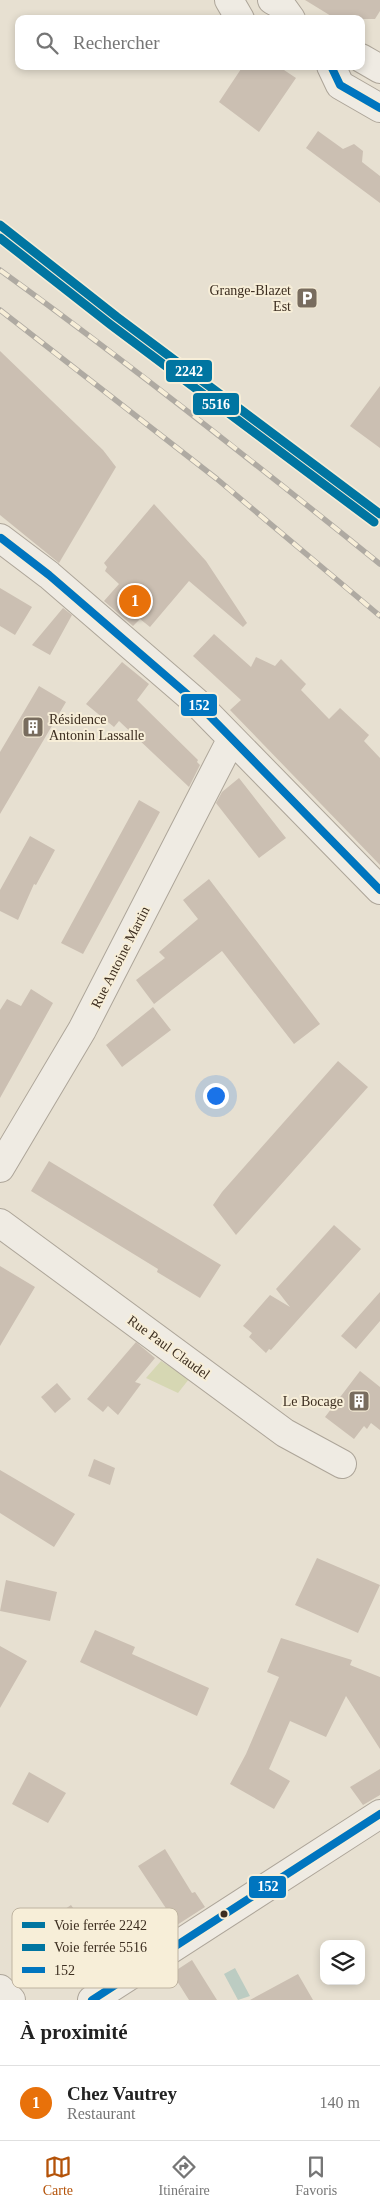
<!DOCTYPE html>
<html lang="fr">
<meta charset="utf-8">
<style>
body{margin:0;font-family:"Times New Roman",serif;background:#f2f2f2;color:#222}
.controls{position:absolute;right:15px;bottom:15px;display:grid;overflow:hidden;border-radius:10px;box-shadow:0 2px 8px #0003}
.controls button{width:45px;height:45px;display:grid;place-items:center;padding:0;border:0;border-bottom:1px solid #e0e0e0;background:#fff;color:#222;font:25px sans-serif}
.you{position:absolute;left:215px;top:1095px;width:18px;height:18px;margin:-12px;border:4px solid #fff;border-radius:50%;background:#1a73e8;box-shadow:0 0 0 8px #1a73e833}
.badge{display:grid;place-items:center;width:32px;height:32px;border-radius:50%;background:#b45309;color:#fff;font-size:16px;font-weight:700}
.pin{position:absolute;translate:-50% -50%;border:2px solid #fff;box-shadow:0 1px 5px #0006}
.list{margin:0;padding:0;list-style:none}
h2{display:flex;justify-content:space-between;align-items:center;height:65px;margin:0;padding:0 20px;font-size:21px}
h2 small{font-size:16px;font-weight:400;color:#767676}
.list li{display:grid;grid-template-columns:32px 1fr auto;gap:15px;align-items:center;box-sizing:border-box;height:75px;padding:0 20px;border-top:1px solid #e0e0e0}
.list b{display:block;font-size:19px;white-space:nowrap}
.list p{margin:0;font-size:16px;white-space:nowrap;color:#767676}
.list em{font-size:16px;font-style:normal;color:#767676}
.icon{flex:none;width:28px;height:28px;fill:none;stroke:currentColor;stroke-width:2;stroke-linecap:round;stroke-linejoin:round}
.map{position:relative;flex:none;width:380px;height:2000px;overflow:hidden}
.search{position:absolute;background:#fff;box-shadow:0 2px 8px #0003;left:15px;right:15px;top:15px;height:55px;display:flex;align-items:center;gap:12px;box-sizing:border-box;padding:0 18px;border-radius:10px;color:#767676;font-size:19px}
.sheet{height:140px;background:#fff}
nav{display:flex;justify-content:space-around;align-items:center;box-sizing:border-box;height:70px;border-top:1px solid #e0e0e0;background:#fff;font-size:14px;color:#767676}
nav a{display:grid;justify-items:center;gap:2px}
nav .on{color:#b45309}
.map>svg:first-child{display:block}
</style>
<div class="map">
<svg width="380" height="2000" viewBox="0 0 380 2000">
<rect width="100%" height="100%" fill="#e7e0d1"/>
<path fill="#d6d7b3" d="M161 1361 189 1379 178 1393 146 1378Z"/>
<path fill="#bcccc2" d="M235 1968 250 1996 238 2000 224 1974Z"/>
<path fill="#cbbfb2" d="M305 0H380V11L375 19H336Z
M243 66H278L296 78 259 132 219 102Z
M318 131 343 149 354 144 363 151 362 162 380 176V203L306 148Z
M0 351 103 450 116 467 59 563 0 515Z
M380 386V448L350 426Z
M154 504 206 561 247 623 243 627 189 581 150 627 140 619 133 626 104 601 119 584 105 571 107 567 104 563Z
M0 588 32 607 15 635 0 626Z
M63 608 72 615 50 655 32 645Z
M214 634 251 667 256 657 275 666 281 659 306 684 301 690 329 719 340 708 369 735 364 741 380 758V865L230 710 241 700 193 656Z
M122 662 149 684 137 700 198 760 197 762 200 765 189 787 119 721 114 727 86 704Z
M39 686 66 702 0 814V752Z
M239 778 286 838 259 858 216 803 222 792Z
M139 800 160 812 83 954 61 943Z
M30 836 55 850 36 885 34 884 18 920 0 911V890Z
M209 879 320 1024 294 1044 222 951 154 1004 136 980 165 958 159 952 198 919 183 900Z
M31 989 53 1003 0 1098V1010L7 999 21 1006Z
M153 1007 171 1030 122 1067 106 1045Z
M338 1061 368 1087 236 1235 213 1205 222 1192Z
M49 1161 221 1265 200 1298 157 1272 158 1269 31 1191Z
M334 1225 361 1249 271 1350 269 1349 266 1353 249 1337 252 1333 243 1326 270 1295 290 1307 276 1289Z
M0 1266 35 1287 0 1346Z
M380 1292V1321L356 1349 341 1336Z
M136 1342 155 1358 135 1382 141 1384 118 1415 108 1406 103 1412 87 1399Z
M360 1371 380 1387V1430L371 1423 367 1429 364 1426 354 1439 325 1417Z
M57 1383 71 1399 55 1413 41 1397Z
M94 1459 115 1468 110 1485 88 1476Z
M0 1470 75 1514 54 1547 0 1513Z
M317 1558 380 1585 358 1633 295 1605Z
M6 1580 57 1592 50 1621 0 1611Z
M95 1630 135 1647 132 1654 209 1688 197 1716 80 1662Z
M281 1638 352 1660 350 1665 380 1677V1749L346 1696 326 1737 290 1721 269 1769 290 1781 274 1809 230 1784 246 1754 279 1677 267 1672Z
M0 1646 27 1661 0 1708Z
M380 1769V1795L363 1805 350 1787Z
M29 1772 66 1793 48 1823 12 1804Z
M165 1849 192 1893 195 1892 205 1907 177 1925 138 1866Z
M71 1905 97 1942 71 1959 46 1922Z
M192 1960 217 2000H189L172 1973Z
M298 1974 313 2000H250Z"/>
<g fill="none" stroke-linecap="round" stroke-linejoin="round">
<g stroke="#ada599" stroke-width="30">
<path id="minor" d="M229 0 240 19
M272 0 281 5 291 19
M361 58 380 69
M331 66 340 85 380 108
M0 538 49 575 195 701 380 890
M0 1168 82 1030 231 740
M0 1223 285 1433 342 1464
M0 1989 11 2000
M92 2000 380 1814"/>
</g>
<use href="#minor" stroke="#efebe3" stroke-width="28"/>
<g stroke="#afaaa2" stroke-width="5.5">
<path id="rail" d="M0 270C130 364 255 463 380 564
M0 310 217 479 380 616"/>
</g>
<use href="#rail" stroke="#f7eed8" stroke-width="4" stroke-dasharray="11" stroke-linecap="butt"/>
<g stroke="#f7eed8" stroke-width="11">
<path id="bus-1" d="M331 66 340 85 380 108
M1 538 49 575 195 701 380 890
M92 2000 380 1814"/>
</g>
<use href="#bus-1" stroke="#0075bf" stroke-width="8"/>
<g stroke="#f7eed8" stroke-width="12">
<path id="rail-1" d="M0 225 117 317 380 514"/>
</g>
<g stroke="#f7eed8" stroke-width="12">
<path id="rail-2" d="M0 238 111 325 374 522"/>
</g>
<use href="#rail-1" stroke="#0075a1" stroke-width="9"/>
<use href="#rail-2" stroke="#0075a1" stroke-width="9"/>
</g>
<defs>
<g id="parking-square" transform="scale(1.125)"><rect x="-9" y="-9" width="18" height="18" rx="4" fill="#786c5e" stroke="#f7eed8"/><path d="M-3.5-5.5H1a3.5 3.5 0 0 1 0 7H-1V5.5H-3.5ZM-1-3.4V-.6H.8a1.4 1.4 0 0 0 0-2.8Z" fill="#fff"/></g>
<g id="building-square" transform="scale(1.125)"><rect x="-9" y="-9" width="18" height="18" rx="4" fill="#786c5e" stroke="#f7eed8"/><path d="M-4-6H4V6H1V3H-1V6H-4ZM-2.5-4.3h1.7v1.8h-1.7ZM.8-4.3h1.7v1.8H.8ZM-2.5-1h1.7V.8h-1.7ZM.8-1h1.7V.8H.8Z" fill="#fff"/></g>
</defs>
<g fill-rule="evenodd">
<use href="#parking-square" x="307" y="298"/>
<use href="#building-square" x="33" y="727"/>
<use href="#building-square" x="359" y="1401"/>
</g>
<circle fill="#3d2e20" stroke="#f7eed8" stroke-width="2" cx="224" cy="1914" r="4.5"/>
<g text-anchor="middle" stroke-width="4" stroke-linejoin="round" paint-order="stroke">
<g font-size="14" fill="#3d2e20" stroke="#f7eed8" text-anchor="end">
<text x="291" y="295">Grange-Blazet<tspan x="291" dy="16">Est</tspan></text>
<text x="49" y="724" text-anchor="start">Résidence<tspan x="49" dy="16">Antonin Lassalle</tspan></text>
<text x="343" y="1406">Le Bocage</text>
</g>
<g font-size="14" fill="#3d2e20" stroke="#f7eed8">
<text transform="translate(120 957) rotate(-63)" y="5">Rue Antoine Martin</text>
<text transform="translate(169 1347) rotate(36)" y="5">Rue Paul Claudel</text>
</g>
</g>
<rect x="12" y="1908" width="166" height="80" rx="8" fill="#f7eed8" stroke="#bfb4a1" stroke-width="1"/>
<rect x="22" y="1922" width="23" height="6" fill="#0075a1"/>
<rect x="22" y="1944" width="23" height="7" fill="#0075a1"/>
<rect x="22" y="1967" width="23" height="6" fill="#0075bf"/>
<g font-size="14" fill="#3d2e20">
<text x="54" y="1930">Voie ferrée 2242</text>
<text x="54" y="1952">Voie ferrée 5516</text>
<text x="54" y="1975">152</text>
</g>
<g stroke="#f7eed8" stroke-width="2">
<rect x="165" y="359" width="48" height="24" rx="5" fill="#0075a1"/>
<rect x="192" y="392" width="48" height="24" rx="5" fill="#0075a1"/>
<rect x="180" y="693" width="38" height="24" rx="5" fill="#0075bf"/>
<rect x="248" y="1875" width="39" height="24" rx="5" fill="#0075bf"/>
</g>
<g font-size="14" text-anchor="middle" font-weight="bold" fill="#fff">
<text x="189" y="376">2242</text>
<text x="216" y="409">5516</text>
<text x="199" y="710">152</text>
<text x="268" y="1891">152</text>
</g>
</svg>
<div class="controls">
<button><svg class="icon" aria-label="layers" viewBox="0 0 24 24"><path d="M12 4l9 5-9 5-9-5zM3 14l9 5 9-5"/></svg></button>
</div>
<div class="you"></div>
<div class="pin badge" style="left:135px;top:601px;background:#e8710a">1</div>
<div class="search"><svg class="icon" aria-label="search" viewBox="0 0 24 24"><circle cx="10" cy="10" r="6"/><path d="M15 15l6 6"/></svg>Rechercher</div>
</div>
<section class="sheet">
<h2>À proximité<small></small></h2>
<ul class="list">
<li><span class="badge" style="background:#e8710a">1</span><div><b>Chez Vautrey</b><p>Restaurant</p></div><em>140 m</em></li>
</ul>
</section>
<nav>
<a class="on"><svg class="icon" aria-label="map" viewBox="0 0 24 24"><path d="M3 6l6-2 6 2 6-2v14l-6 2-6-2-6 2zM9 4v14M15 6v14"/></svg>Carte</a>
<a><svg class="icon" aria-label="directions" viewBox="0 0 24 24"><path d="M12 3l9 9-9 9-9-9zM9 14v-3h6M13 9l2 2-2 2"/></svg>Itinéraire</a>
<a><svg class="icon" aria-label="saved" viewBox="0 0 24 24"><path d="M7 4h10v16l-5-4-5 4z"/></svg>Favoris</a>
</nav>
